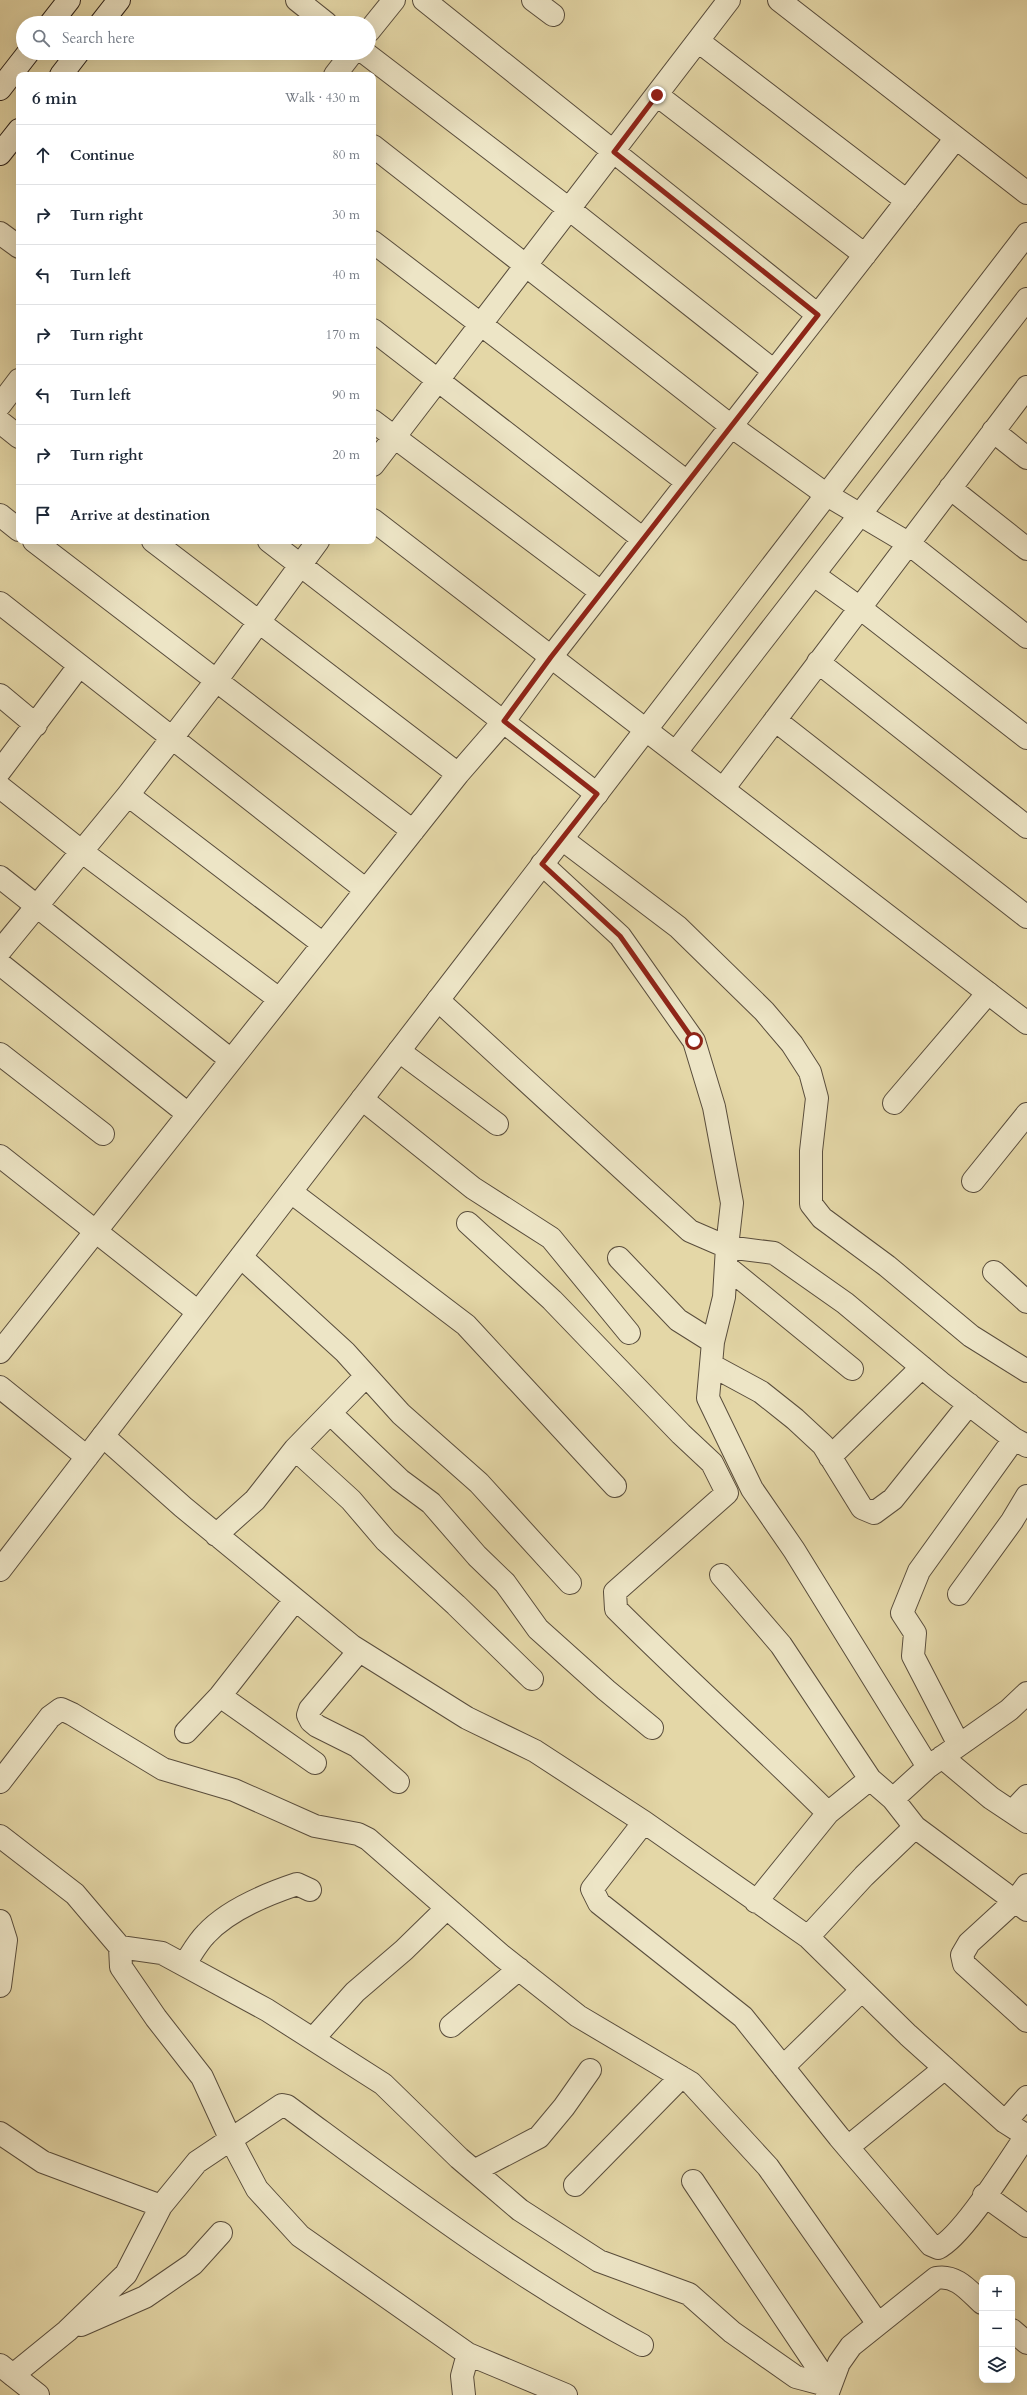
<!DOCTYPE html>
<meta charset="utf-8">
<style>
body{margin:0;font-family:Cardo,serif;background:#f2f2f3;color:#1f2937}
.controls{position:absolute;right:12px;bottom:12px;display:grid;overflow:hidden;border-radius:8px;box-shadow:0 4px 16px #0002}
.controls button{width:36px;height:36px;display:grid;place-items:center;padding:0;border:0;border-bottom:1px solid #e0e1e3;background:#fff;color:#1f2937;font:20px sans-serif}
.stop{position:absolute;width:12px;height:12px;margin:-9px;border:3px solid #8f2418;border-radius:50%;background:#fff}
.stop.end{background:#8f2418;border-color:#fff;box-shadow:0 1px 4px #0008}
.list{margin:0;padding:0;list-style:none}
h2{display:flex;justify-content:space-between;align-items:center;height:52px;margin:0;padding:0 16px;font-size:17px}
h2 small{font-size:13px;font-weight:400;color:#747a83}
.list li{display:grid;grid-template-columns:26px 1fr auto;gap:12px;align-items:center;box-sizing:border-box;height:60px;padding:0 16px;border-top:1px solid #e0e1e3}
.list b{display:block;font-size:15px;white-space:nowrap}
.list em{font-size:13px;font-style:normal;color:#747a83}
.icon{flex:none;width:22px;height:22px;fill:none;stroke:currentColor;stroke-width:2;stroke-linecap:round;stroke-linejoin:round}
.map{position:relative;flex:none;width:1027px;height:2395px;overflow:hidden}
.search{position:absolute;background:#fff;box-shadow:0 4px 16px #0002;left:16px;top:16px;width:360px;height:44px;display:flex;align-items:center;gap:10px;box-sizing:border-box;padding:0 14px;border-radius:22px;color:#747a83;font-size:15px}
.panel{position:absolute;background:#fff;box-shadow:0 4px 16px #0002;left:16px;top:72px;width:360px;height:472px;border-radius:8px}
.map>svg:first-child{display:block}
</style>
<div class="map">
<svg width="1027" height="2395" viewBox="0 0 1027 2395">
<rect width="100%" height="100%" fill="#e4d7a7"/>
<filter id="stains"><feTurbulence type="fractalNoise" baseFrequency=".005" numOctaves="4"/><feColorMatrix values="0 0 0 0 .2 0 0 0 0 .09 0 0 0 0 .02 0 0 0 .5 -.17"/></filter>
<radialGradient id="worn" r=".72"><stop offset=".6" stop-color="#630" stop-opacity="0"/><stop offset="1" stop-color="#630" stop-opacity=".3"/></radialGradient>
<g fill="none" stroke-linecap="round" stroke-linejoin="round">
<g stroke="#594d3c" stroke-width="24">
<path id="minor" d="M297 0 326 23
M424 0 818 315
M533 0 553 15
M779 0 1027 193
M369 31 394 0
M698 41 907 201
M365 53 569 209 774 371
M335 75 352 53
M657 95 865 255
M373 146 731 426 827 495 908 543 1027 637
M373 242 687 482
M373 330 643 539
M0 405 19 380
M373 421 601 592
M0 422 19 437
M993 431 1027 458
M373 465 729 0
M950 488 1027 549
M0 515 19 530
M34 541 413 831
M153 541 458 774
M269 541 597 794
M814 575 860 608 1027 738
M0 603 366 890
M818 662 1027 827
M0 695 36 725
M775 720 1027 917
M0 771 79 666
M0 787 81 851 279 999
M723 789 1027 387
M128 795 323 944
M562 839 678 927 764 1011 792 1044 810 1072 817 1098 811 1151V1204L822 1218 887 1266 971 1336 1027 1371
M542 864 620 936 694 1041 714 1107 732 1203 727 1247 724 1297 713 1342 708 1398 752 1489 794 1550 928 1767
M0 877 231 1060
M0 951 128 795 216 681 318 541
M0 964 188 1114
M438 1000 690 1231 727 1247 774 1253 845 1303 941 1383 1014 1439 1027 1446
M399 1051 497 1124
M0 1054 103 1134
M362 1099 473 1188 551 1238 629 1333
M894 1103 988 993
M973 1181 1027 1114
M291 1192 466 1325 615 1486
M468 1223 552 1300 681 1434 712 1463 727 1493 615 1592 616 1609C686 1679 759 1744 828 1813
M241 1257 345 1352 401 1414 479 1483 570 1583
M619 1258 678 1320 713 1342
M727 1267 852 1369
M994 1272 1027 1302
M0 1352 458 774 504 721 551 657 956 138
M713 1366 761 1392 795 1419 823 1445 862 1508 874 1513 893 1499 969 1404
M330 1413 400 1480 431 1503 477 1556 505 1583 538 1629 606 1690 652 1728
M103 1436 183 1507 352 1646 467 1718 535 1751 644 1822 808 1937 908 2035 1005 2122 1027 2136
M295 1449 351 1500 386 1541 456 1605 532 1679
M830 1457 922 1367
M216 1535 255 1500 295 1449 366 1376
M721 1575 781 1645 870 1779 893 1799 915 1827 1027 1910
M959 1594 1012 1521 1027 1496
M359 1651 310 1709 308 1715 311 1721 317 1726 357 1746 398 1782
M220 1696 315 1763
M186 1732 220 1696 295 1600
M959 1745 913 1656 915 1633 902 1613 919 1571 1014 1439
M942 1757 991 1798 1027 1822
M0 1782 50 1717 61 1709 72 1714 163 1769 234 1790 315 1826 358 1834 368 1839 502 1956 578 2016 691 2083 768 2167 878 2324
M893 1799 928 1767 1009 1710 1027 1693
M1012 1812 1027 1796
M644 1822 592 1889 599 1903 743 2017 839 2137 931 2245 938 2248C963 2236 1008 2162 1026 2136
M0 1836 75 1894 120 1947 121 1967 156 2018 202 2077 230 2138 257 2189 300 2236 468 2354 566 2395
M1027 1885 1016 1900 969 1943 962 1955 964 1964 1027 2021
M756 1902 828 1813 870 1779
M0 1921 6 1940 0 1986
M808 1937 864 1876 915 1827
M120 1947 162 1953 267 2010 383 2084 459 2158 520 2210 599 2261 689 2294 732 2332 796 2377 830 2386
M184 1965C191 1955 197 1943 206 1934 227 1911 267 1894 297 1884L310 1890
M451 2026 519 1969
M313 2039 355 1992 404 1950 447 1908
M783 2067 862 1990
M1005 2122 1027 2097
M0 2133 43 2162 161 2206
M848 2147 945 2068
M474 2171 539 2137 564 2107 590 2070
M693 2181 830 2386
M575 2185 681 2077
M984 2195 1027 2226
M81 2325 145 2297 193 2264 221 2233
M1012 2330 1027 2343
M13 2375 67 2331 126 2274 161 2206 197 2162 282 2105 287 2106C401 2190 516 2278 642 2345
M464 2395 462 2376 468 2354
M827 2395 839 2363 851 2346 936 2278C956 2274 969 2291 982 2303"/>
</g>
<g stroke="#594d3c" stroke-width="24">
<path id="tertiary" d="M0 233 19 247
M373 520 1027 1023
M676 752 1027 299
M0 1156 198 1312
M0 1387 87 1457
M0 1570 1027 234
M0 2365 38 2395"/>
</g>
<g stroke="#2b1f18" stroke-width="24">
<path id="secondary" d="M51 23 69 0
M101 23 119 0
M61 75 78 53
M0 89 28 53
M0 154 19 130"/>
</g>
<use href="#minor" stroke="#ede5c6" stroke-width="22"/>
<use href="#tertiary" stroke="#ede5c6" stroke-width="22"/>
<use href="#secondary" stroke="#ede5c6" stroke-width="22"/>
</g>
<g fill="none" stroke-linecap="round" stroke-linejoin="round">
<path stroke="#8f2418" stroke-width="5" d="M657 95 614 152 818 315 551 657 504 721 597 794 542 864 620 936 694 1041"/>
</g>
<rect width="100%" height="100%" filter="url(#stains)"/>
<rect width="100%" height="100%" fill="url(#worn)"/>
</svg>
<div class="controls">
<button>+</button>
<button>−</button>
<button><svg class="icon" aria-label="layers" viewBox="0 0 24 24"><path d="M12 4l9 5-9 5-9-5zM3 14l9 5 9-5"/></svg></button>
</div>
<div class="stop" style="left:694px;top:1041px"></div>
<div class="stop end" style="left:657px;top:95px"></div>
<div class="search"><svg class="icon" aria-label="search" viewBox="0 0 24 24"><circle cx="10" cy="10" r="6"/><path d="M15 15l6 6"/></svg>Search here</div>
<section class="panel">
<h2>6 min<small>Walk · 430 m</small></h2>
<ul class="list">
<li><svg class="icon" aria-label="ahead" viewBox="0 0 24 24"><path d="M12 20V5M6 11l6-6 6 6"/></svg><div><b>Continue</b></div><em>80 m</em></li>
<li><svg class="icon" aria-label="right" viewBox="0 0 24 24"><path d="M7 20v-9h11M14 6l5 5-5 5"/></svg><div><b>Turn right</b></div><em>30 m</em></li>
<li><svg class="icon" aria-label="left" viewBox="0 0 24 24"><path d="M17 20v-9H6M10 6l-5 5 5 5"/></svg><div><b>Turn left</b></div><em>40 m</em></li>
<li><svg class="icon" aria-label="right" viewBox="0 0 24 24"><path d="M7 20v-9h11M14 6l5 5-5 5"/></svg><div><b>Turn right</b></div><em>170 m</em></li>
<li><svg class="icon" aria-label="left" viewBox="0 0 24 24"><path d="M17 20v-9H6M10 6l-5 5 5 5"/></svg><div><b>Turn left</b></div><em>90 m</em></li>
<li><svg class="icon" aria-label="right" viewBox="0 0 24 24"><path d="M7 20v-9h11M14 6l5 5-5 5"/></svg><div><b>Turn right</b></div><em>20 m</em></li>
<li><svg class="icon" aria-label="arrive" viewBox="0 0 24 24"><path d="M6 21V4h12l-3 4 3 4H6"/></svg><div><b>Arrive at destination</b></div></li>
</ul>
</section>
</div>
